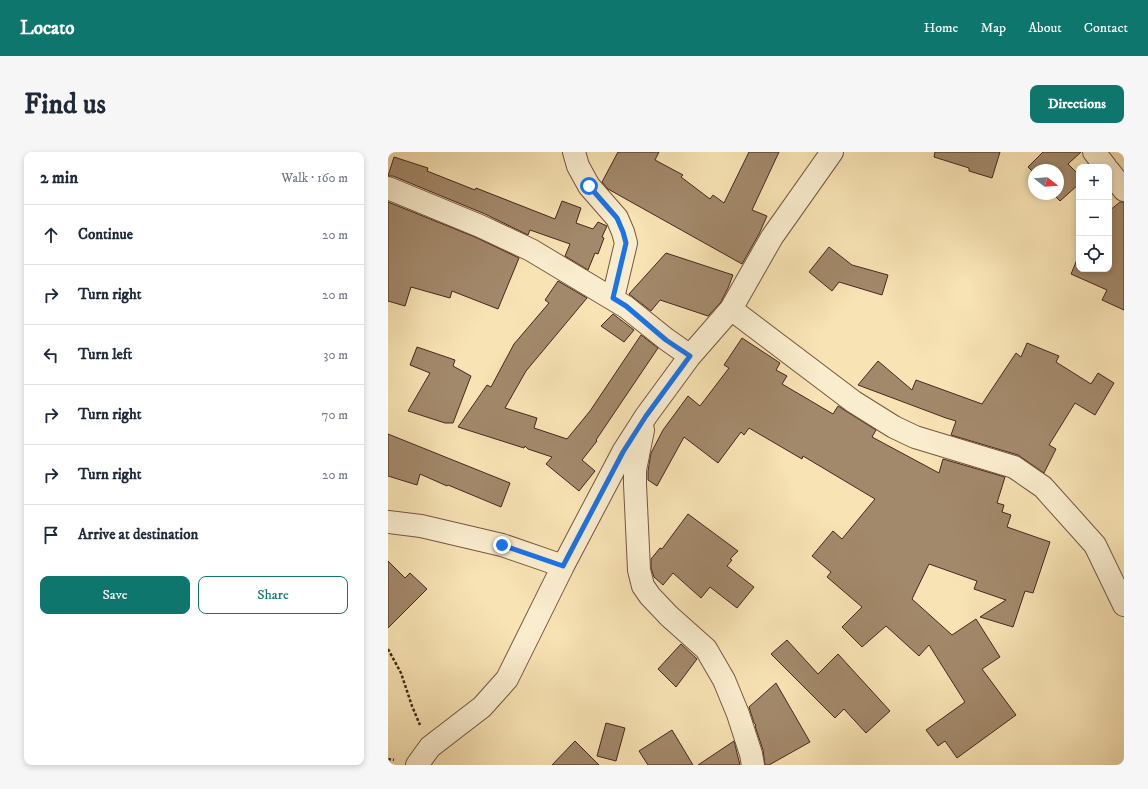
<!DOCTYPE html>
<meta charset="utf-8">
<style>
body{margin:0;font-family:"IM FELL DW Pica",serif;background:#f6f6f7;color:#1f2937}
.controls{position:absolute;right:12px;top:12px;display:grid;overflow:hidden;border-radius:8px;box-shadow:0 2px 6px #0003}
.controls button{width:36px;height:36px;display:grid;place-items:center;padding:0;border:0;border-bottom:1px solid #e0e1e3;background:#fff;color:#1f2937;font:20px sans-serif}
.compass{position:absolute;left:640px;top:12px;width:36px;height:36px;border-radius:50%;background:#fff;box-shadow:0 2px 6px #0003;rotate:107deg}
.stop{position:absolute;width:12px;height:12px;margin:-9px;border:3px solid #1a73e8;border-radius:50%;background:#fff}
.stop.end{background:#1a73e8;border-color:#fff;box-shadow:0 1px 4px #0008}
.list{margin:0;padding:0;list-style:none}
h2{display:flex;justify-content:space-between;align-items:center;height:52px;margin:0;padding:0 16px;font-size:17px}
h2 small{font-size:13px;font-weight:400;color:#747a83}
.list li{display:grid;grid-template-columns:26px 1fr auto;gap:12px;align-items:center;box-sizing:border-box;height:60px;padding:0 16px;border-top:1px solid #e0e1e3}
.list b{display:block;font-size:15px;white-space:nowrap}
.list em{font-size:13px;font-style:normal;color:#747a83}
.actions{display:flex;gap:8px;padding:12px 16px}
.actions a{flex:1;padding:9px 0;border:1px solid #0f766e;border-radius:8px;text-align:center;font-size:14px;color:#0f766e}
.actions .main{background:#0f766e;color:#fff}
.icon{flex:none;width:22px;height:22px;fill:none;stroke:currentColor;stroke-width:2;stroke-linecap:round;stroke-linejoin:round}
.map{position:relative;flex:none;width:736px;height:613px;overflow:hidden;border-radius:8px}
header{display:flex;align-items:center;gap:24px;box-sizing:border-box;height:56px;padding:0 20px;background:#0f766e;color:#fff}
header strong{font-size:19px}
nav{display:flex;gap:22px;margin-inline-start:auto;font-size:14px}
.intro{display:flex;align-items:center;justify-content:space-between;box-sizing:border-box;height:96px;padding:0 24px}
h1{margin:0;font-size:28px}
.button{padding:10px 18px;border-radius:8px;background:#0f766e;color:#fff;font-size:14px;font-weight:700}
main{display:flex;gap:24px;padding:0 24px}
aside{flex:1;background:#fff;border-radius:8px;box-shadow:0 2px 6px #0003}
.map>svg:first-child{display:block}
</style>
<header>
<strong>Locato</strong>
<nav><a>Home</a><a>Map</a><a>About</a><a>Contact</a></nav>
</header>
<div class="intro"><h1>Find us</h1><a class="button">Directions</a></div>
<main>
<aside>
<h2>2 min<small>Walk · 160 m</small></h2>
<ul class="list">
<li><svg class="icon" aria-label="ahead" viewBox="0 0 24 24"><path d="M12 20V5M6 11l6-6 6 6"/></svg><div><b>Continue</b></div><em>20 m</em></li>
<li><svg class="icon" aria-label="right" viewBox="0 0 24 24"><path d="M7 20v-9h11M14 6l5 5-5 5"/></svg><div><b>Turn right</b></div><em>20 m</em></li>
<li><svg class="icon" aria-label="left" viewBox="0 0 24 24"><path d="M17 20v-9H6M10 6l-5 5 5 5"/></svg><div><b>Turn left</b></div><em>30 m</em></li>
<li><svg class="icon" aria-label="right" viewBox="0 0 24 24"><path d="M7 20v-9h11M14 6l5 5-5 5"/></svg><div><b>Turn right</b></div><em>70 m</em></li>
<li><svg class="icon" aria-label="right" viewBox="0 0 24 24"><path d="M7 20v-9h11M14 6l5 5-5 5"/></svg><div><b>Turn right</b></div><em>20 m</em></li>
<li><svg class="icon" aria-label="arrive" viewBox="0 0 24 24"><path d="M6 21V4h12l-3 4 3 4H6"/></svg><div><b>Arrive at destination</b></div></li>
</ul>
<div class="actions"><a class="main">Save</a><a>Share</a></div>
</aside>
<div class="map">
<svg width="736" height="613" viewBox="0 0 736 613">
<rect width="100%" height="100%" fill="#f8e3b4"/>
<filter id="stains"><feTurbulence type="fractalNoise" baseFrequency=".005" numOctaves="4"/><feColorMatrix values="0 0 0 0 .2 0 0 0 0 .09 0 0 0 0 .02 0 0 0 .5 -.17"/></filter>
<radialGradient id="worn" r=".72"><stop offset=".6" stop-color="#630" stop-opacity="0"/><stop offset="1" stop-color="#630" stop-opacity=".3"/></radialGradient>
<path fill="#a3896b" stroke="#47271c" d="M230 0H271L267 8 295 23 293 25 322 47 325 43 336 51 361 0H391L364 58 379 64 371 82 354 112 220 37 214 30Z
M547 0H612L604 26 581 19V16L546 5Z
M655 0H693L680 12 691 23V32L672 49 665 42H670V18H646V21L640 15Z
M6 5 40 16 39 19 87 38 88 36 167 67 174 49 193 56 188 71 205 77 210 70 219 74 214 85 216 86 210 102 207 101 200 118 177 104 182 92 142 78 140 83 97 62 5 24H0Z
M0 50 87 85 131 106 110 157 64 139 62 146 23 135 17 154 0 149Z
M732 50H736V158L714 148 719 138 683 122 691 103V117H721V59Z
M441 95 464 113 500 123 494 143 451 130 444 139 421 120Z
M278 101 345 123 340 136 333 150 320 164 272 148 263 159 241 142Z
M170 129 199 146 138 219 117 256 149 266 146 276 179 287 202 259 253 183 270 196 208 288 209 289 194 308 207 319 191 339 158 312 164 305 140 297 137 294 136 296 70 275 99 233 103 235 126 192 161 151 157 148Z
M225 162 246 178 236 190 213 174Z
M354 186 392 211 388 218 399 224 394 232 445 262 450 254 488 278 484 285 551 321 555 307 617 325 609 351 616 353 614 360 623 363 619 375 662 390 645 441 637 439 625 475 592 465 618 448 586 437 589 429 541 412 524 447 564 483 588 467 612 505 594 517 628 563 569 606 557 589 550 594 538 578 577 550 541 493 531 504 498 474 474 495 454 475 474 455 439 425 443 420 424 404 445 379 454 387 487 347 415 304 414 307 361 276 356 283 353 280 330 311 296 285 269 334 260 328V319L263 301 275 278 300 244 312 254 341 216 336 213Z
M639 191 671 204 668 210 703 232 710 221 726 231 707 263 687 251 661 293 668 297 656 321 630 303 563 283 568 269 558 266 470 233 490 209 524 238 528 228 594 252 628 201 633 205Z
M29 195 67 208 65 214 83 224 65 271H57L20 259 42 221 22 213Z
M0 282 122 331 113 355 60 333 59 334 32 322 29 333 0 324Z
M300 362 350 399 342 407 344 408 339 414 366 435 349 456 322 435 313 446 285 421 275 433 266 425 263 416V407L272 396 274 397Z
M0 409 17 426 22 421 39 437 0 476Z
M399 488 430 522 450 502 502 559 478 581 456 557 447 566 383 502Z
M293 492 309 507 288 535 270 517Z
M388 531 422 590 381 613H377L375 598 367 574 368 573 366 571 361 555Z
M218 571 237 576 228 609 209 604Z
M284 578 305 613H260L251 599Z
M187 589 211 613H164Z
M346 589 352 613H310Z"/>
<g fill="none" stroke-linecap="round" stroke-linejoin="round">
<g stroke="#735642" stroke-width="24">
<path id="street" d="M186 0 190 14 201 34 229 66 235 80 238 91 225 146
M706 0 718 15
M721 19 736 38
M0 36 92 74 143 98 238 155 278 187 302 204
M343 157 466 250 506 275 527 285 626 315 655 335 707 393 736 453
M255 278 247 318V332L251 418 255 434 262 444 281 464 318 497 336 528 350 562 363 602 365 613
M0 370 33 374 114 393 175 414
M29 613 42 595 94 555 119 527 175 414 235 300 258 264 302 204 343 157 384 85 444 0"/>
</g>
<path stroke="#47271c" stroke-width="2.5" stroke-dasharray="3 2" stroke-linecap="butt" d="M0 497 13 521 24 554 32 573
M0 607 6 608"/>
<use href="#street" stroke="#faedce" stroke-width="22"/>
</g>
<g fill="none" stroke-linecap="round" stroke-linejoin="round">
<path stroke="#1a73e8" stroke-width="5" d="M114 393 175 414 235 300 258 264 302 204 278 188 238 154 225 146 238 91 235 80 229 66 201 34"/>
</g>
<rect width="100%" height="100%" filter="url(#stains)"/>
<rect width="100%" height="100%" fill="url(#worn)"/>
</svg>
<div class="controls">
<button>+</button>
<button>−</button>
<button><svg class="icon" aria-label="locate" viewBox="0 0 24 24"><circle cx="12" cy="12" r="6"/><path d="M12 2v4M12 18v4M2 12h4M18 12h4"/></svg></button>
</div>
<svg class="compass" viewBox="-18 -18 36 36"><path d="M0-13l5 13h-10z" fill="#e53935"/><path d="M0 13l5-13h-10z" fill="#747a83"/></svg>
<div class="stop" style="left:201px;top:34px"></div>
<div class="stop end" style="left:114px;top:393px"></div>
</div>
</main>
